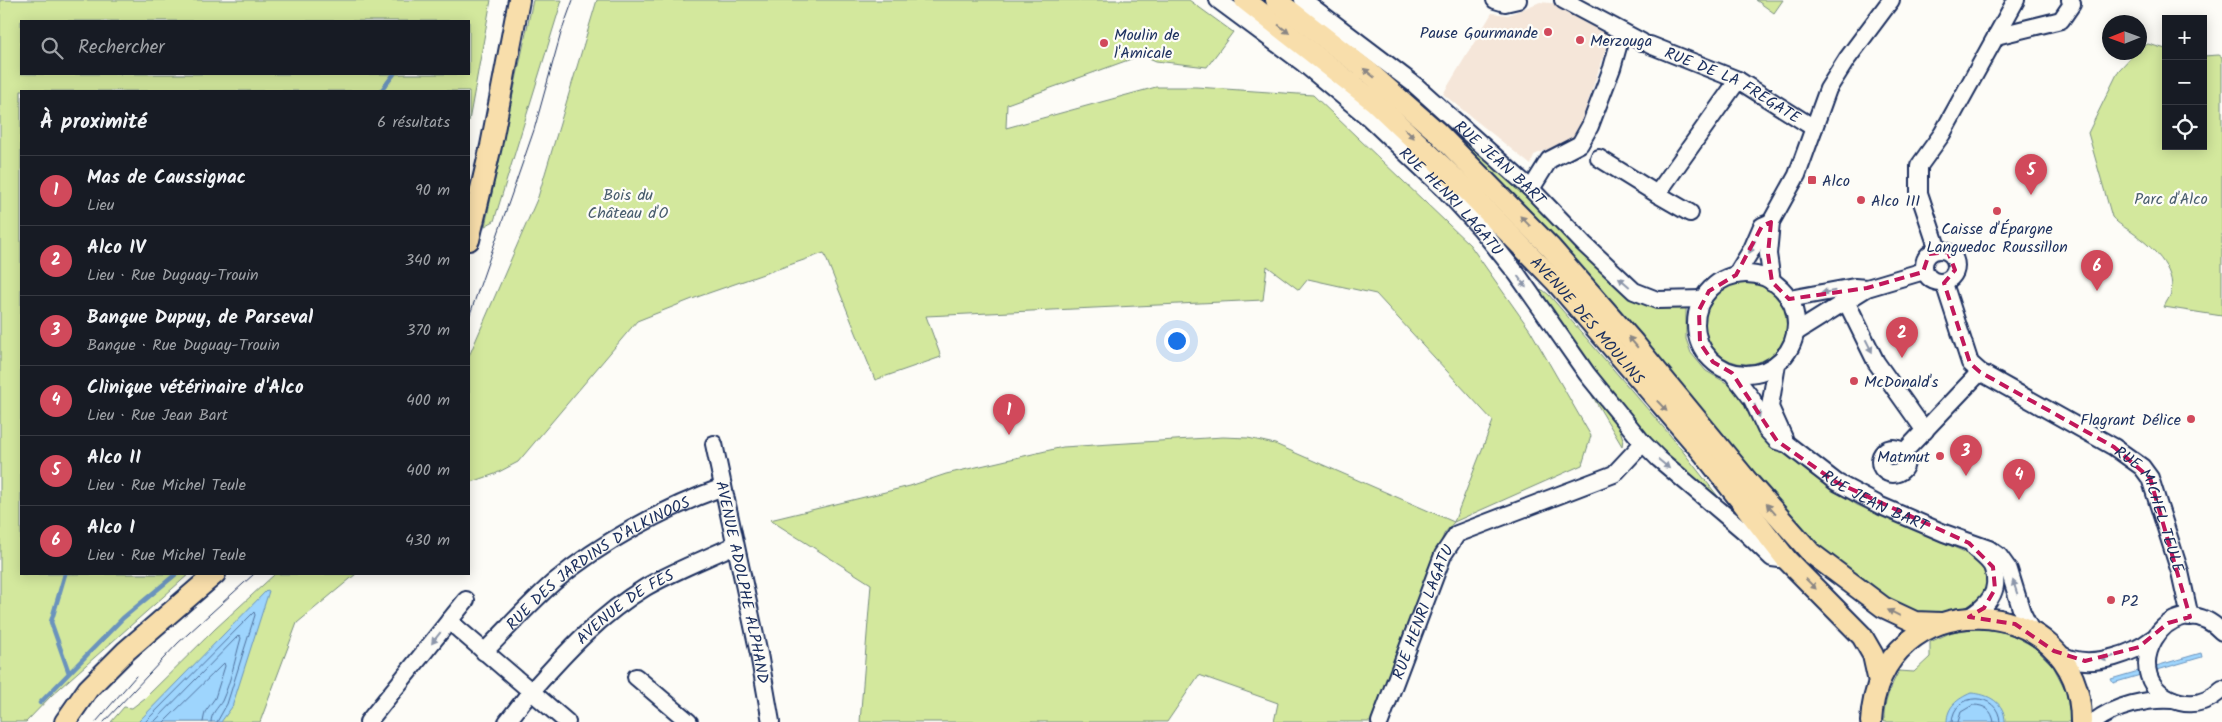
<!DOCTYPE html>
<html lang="fr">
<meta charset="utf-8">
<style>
body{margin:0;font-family:Kalam,sans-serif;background:#20242c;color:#f1f3f6}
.controls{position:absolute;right:15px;top:15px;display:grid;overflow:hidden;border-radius:0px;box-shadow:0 2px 12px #0003}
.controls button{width:45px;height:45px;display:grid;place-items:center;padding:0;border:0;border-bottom:1px solid #363941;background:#171b24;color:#f1f3f6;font:25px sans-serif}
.compass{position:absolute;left:2102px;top:15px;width:45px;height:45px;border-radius:50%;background:#171b24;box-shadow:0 2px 12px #0003;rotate:269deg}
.you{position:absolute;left:1176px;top:340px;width:18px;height:18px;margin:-12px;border:4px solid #fff;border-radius:50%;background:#1a73e8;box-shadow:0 0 0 8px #1a73e833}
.badge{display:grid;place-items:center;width:32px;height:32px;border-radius:50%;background:#d1495b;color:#fff;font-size:16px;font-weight:700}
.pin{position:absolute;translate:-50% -41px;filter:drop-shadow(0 1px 2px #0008)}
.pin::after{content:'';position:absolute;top:26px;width:18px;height:15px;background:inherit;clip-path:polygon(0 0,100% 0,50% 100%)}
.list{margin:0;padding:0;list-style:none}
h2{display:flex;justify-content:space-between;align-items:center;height:65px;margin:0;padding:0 20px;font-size:21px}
h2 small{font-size:16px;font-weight:400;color:#9ea1a6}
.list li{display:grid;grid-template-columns:32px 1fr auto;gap:15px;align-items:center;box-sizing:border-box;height:70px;padding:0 20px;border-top:1px solid #363941}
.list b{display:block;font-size:19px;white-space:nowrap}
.list p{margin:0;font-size:16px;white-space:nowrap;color:#9ea1a6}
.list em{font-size:16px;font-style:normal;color:#9ea1a6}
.icon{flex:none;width:28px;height:28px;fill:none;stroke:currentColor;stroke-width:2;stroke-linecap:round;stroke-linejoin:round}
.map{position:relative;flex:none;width:2222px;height:722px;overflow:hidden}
.search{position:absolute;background:#171b24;box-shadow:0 2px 12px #0003;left:20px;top:20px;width:450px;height:55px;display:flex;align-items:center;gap:12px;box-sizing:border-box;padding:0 18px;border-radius:0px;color:#9ea1a6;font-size:19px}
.panel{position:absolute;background:#171b24;box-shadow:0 2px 12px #0003;left:20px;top:90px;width:450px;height:485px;border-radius:0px}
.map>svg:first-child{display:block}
</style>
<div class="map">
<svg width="2222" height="722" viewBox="0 0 2222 722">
<rect width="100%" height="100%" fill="#fdfcf7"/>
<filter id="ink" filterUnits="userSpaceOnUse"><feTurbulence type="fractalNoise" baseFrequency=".02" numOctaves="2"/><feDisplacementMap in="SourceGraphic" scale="10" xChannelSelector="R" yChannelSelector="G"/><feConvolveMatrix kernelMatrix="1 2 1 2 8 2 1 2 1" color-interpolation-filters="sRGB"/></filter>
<g filter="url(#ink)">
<path fill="#f5e6d9" d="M1540 2 1560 4 1610 36 1576 138 1534 155 1531 165 1443 94 1492 13 1508 15Z"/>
<path fill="#d3e89d" stroke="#778c7e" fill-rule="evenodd" d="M0 0H491L469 121V91H21V574H189L52 695 26 722H0ZM21 21H469V74H21Z
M533 0H562L494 221 485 226Z
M597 0H1189L1233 32 1207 67 1156 61 1142 55 1007 104 1006 128 1156 87H1196L1313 95 1470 245 1530 330 1591 436 1582 465 1454 522 1444 534 1374 722H1274L1278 703 1199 675 1167 722H860L871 584 770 520 910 486 946 474 1063 447 1223 437 1248 438 1275 444 1454 522 1493 421 1376 294 1308 279 1299 290 1267 266 1263 300 926 316 941 357 875 380 824 253 700 296 637 321 518 462 495 474 469 483V356L538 197Z
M1756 0H1783L1774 13Z
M1321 20 1447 119 1632 298C1648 309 1667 306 1686 306V339L1691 353 1706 371 1737 389 1778 447 1807 472 1857 505 1974 556C2010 598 1961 619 1923 615 1915 614 1907 610 1900 607 1887 602 1875 591 1864 583 1841 568 1820 550 1800 531 1760 491 1731 441 1692 401 1570 272 1444 147 1321 20Z
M2148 44 2166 49V146H2203V56L2219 55 2222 57V316L2164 307C2166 302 2170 297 2171 293 2177 269 2150 245 2133 233 2125 227 2119 225 2112 217L2088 133 2119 70 2135 53 2140 52V48Z
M1705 323a41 41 0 1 1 82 0a41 41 0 1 1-82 0Z
M1543 290 1549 295 1670 435 1720 499 1711 496 1630 421 1543 297 1540 291Z
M1565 350 1619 427 1623 439 1622 446Z
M275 574H356L297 623 260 722H111L124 707 132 708 145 698 215 629Z
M1980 628 2008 633 2033 646 2053 666 2066 691 2071 722H1884C1883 704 1890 687 1899 671L1914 672 1930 657V642L1952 632Z"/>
<path fill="#9ed5fd" stroke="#6a93bd" d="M267 590 269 591 232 707 221 722H138Z
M2201 653 2202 657 2113 683 2111 679Z
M1971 693C1988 694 2005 702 2005 722H1947C1947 707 1957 699 1971 693Z"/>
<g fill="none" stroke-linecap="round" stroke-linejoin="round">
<path stroke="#4f719e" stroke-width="1" d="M145 722 254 612 255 615 227 704 217 722
M154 722 239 635 241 638C235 659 231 681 222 701 218 708 211 713 211 722
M164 722 224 663 225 666 215 698 205 712 203 722
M1952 722C1953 691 1999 691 2000 722
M1958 722 1961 712 1973 705C1985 705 1992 710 1994 722"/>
<path stroke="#6a93bd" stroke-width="4.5" d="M381 91 394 74
M65 574 51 622 69 673
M40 703 123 618 176 574"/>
<g stroke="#1b2f5e" stroke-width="20">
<g id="minor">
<path id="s1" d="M1218 0 1303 63 1368 117 1446 191 1481 229 1517 274 1587 374 1643 443 1659 459 1744 531 1772 558 1787 560"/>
<path id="s2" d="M1303 0 1415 85 1531 189 1584 244 1634 291 1657 300 1703 299"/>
<path d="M1495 0 1505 3 1518 0"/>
<path d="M1563 0 1642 42"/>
<path d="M1996 36 2061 20 2072 4 2070 0"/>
<path id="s3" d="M1650 45 1738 80 1814 128"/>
<path d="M1599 158 1657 194 1738 80"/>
<path d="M1531 189 1549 160 1580 144 1590 126 1612 68 1622 32"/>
<path d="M1657 194 1690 213"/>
<path d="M1771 222 1768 254 1772 282"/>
<circle cx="1940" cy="266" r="16"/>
<path d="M1938 250 1919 193V166L1942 134 2016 0"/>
<circle cx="1746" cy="324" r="50"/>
<path d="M1736 275 1752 249 1762 226 1771 222 1797 175 1828 89 1847 59 1891 0"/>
<path id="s4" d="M1944 283 1970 363 1980 372 2114 447 2142 467 2150 478 2180 572 2190 617"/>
<path d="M1789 299 1854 287 1867 288"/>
<path d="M1847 303 1876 362 1925 431"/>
<path d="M1795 333 1867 288 1924 271"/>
<path d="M1777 364 1770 407 1784 438"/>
<path id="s5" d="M1732 373 1752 399 1766 429 1777 441 1787 444 1836 482 1881 506 1944 533 1989 549 1999 556 2009 570 2022 612 2032 633"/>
<path id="s6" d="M714 444 759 654 771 722"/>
<circle cx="1893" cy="461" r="13"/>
<path d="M1903 453 1980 372"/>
<path d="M1969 617C1987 606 2001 592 1993 569 1991 561 1980 554 1974 548"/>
<path d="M449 621 567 722"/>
<path d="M2222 632C2169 577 2108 683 2180 702 2196 706 2211 700 2222 689"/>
<path d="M2054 651C2060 654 2066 658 2072 659 2096 666 2133 654 2152 639"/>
<path id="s7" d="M484 652C507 629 530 603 554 582 600 543 666 507 723 487"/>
<path d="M636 677 689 722"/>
<path id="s8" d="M531 692C565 653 601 614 646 587 674 571 705 559 735 545"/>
<path d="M368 722 466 600"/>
<path d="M507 722 525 699"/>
<path id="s9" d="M1380 722 1443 555 1457 534 1614 474 1643 443"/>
<path d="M2094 722C2114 706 2148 698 2173 700"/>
</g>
</g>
<g stroke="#1b2f5e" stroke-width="24">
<g id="major">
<path id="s10" d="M1245 0 1375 102 1466 189 1556 282 1705 455 1787 560 1862 636 1873 655 1879 682"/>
<path d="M1276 0 1370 73 1437 132 1551 248 1634 343 1750 484 1811 553 1883 607 1915 622 1941 623"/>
<path d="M469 240 491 146 519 0"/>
<path d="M65 722 88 689 126 651 215 574"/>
<path d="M1871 722C1879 578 2082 588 2081 722"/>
</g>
</g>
<use href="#minor" stroke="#fdfcf7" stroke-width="16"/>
<use href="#major" stroke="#f8deab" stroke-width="20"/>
<path stroke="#1b2f5e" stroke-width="1" d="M469 317 534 130 561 33 573 0
M96 722 136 676
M104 722 178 643 254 574"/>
</g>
<defs><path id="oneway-solid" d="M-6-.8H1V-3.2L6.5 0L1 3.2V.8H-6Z" transform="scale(1.25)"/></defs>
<g fill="#8a8684">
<use href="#oneway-solid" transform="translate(1284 29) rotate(37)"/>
<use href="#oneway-solid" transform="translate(1369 73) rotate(-140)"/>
<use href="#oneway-solid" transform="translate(1409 133) rotate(44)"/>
<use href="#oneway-solid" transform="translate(1525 221) rotate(-134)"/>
<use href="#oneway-solid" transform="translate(1633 342) rotate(-130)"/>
<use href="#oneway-solid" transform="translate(1662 406) rotate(47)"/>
<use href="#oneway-solid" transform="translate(1771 509) rotate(-131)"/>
<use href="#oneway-solid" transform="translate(1811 584) rotate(45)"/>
<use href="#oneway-solid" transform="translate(1894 613) rotate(-154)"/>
</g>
<g fill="#8c96aa">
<use href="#oneway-solid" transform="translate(1752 247) rotate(116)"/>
<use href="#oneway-solid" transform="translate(1522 282) rotate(54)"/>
<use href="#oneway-solid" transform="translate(1624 282) rotate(-139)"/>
<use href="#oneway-solid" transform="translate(1828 292) rotate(170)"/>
<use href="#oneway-solid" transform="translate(1869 346) rotate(63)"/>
<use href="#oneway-solid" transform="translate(1757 411) rotate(69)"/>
<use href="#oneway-solid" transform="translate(1664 464) rotate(40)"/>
<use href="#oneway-solid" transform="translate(2015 587) rotate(-108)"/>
<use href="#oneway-solid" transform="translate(436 638) rotate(128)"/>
<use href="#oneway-solid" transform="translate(2107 658) rotate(165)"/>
</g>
</g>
<path fill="none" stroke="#c2185b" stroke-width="4" stroke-dasharray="10 6" stroke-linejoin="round" d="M1771 222 1768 254 1772 282 1789 299 1867 288 1923 272 1929 254 1948 252 1955 270 1944 283 1970 363 1980 372 2114 447 2150 478 2190 617 2168 623 2139 647 2085 661 2054 651 2015 624 1969 617 1984 608 1995 589 1993 567 1969 543 1836 482 1777 441 1732 373 1713 362 1700 343 1699 310 1709 291 1736 275 1762 226Z"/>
<g fill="#d1495b" stroke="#fdfcf7" stroke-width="2">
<circle cx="1548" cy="32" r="5"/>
<circle cx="1580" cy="40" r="5"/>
<circle cx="1104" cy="43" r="5"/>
<rect x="1807" y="175" width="10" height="10" rx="2.5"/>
<circle cx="1861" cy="200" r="5"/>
<circle cx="1997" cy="211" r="5"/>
<circle cx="1854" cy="381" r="5"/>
<circle cx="2191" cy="419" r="5"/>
<circle cx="1940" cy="456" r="5"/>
<circle cx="2111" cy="600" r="5"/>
</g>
<g text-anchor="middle" stroke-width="4.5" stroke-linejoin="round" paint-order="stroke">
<g font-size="16" fill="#1b2f5e" stroke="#fdfcf7" text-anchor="start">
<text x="1538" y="38" text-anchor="end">Pause Gourmande</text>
<text x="1114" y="40">Moulin de<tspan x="1114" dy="18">l'Amicale</tspan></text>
<text x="1590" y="46">Merzouga</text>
<text x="1822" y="186">Alco</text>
<text x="1871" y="206">Alco III</text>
<text x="1997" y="234" text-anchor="middle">Caisse d'Épargne<tspan x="1997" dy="18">Languedoc Roussillon</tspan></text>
<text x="1864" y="387">McDonald's</text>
<text x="2181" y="425" text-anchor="end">Flagrant Délice</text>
<text x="1930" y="462" text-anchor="end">Matmut</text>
<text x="2121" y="606">P2</text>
</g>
<g font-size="16" fill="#1b2f5e" stroke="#fdfcf7">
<text dy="6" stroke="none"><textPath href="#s3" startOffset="92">RUE DE LA FRÉGATE</textPath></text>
<text dy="6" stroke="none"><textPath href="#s2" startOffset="256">RUE JEAN BART</textPath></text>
<text dy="6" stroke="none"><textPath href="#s1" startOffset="309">RUE HENRI LAGATU</textPath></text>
<text dy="6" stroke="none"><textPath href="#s10" startOffset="470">AVENUE DES MOULINS</textPath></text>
<text dy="6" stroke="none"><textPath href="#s5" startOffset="198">RUE JEAN BART</textPath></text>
<text dy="6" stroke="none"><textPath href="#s4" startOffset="326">RUE MICHEL TEULE</textPath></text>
<text dy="6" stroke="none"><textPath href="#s7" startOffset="146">RUE DES JARDINS D'ALKINOOS</textPath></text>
<text dy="6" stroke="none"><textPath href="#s6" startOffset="141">AVENUE ADOLPHE ALPHAND</textPath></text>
<text dy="6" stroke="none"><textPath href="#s8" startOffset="128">AVENUE DE FÈS</textPath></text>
<text dy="6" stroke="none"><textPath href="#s9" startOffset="118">RUE HENRI LAGATU</textPath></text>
</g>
<g font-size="16" fill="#495d6e" stroke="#fdfcf7">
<text x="628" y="200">Bois du<tspan x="628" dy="18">Château d'O</tspan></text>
<text x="2171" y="204">Parc d'Alco</text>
</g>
</g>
</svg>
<div class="controls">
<button>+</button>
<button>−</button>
<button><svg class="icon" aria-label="locate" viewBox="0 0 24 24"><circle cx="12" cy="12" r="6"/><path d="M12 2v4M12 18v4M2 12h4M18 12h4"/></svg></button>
</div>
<svg class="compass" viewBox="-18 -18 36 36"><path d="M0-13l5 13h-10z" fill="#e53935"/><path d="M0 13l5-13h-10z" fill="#9ea1a6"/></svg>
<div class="you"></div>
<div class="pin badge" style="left:1009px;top:435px">1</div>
<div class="pin badge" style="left:1902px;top:358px">2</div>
<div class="pin badge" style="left:1966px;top:476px">3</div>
<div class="pin badge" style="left:2019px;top:500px">4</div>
<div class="pin badge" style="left:2031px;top:195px">5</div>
<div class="pin badge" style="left:2097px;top:291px">6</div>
<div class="search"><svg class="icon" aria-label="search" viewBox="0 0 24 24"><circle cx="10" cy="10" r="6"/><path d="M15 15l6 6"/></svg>Rechercher</div>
<section class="panel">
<h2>À proximité<small>6 résultats</small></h2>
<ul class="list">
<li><span class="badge">1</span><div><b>Mas de Caussignac</b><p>Lieu</p></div><em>90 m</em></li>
<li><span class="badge">2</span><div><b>Alco IV</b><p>Lieu · Rue Duguay-Trouin</p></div><em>340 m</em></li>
<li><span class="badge">3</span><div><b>Banque Dupuy, de Parseval</b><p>Banque · Rue Duguay-Trouin</p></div><em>370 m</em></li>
<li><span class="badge">4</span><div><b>Clinique vétérinaire d'Alco</b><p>Lieu · Rue Jean Bart</p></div><em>400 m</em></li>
<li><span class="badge">5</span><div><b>Alco II</b><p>Lieu · Rue Michel Teule</p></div><em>400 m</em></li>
<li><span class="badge">6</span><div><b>Alco I</b><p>Lieu · Rue Michel Teule</p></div><em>430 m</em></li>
</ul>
</section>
</div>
